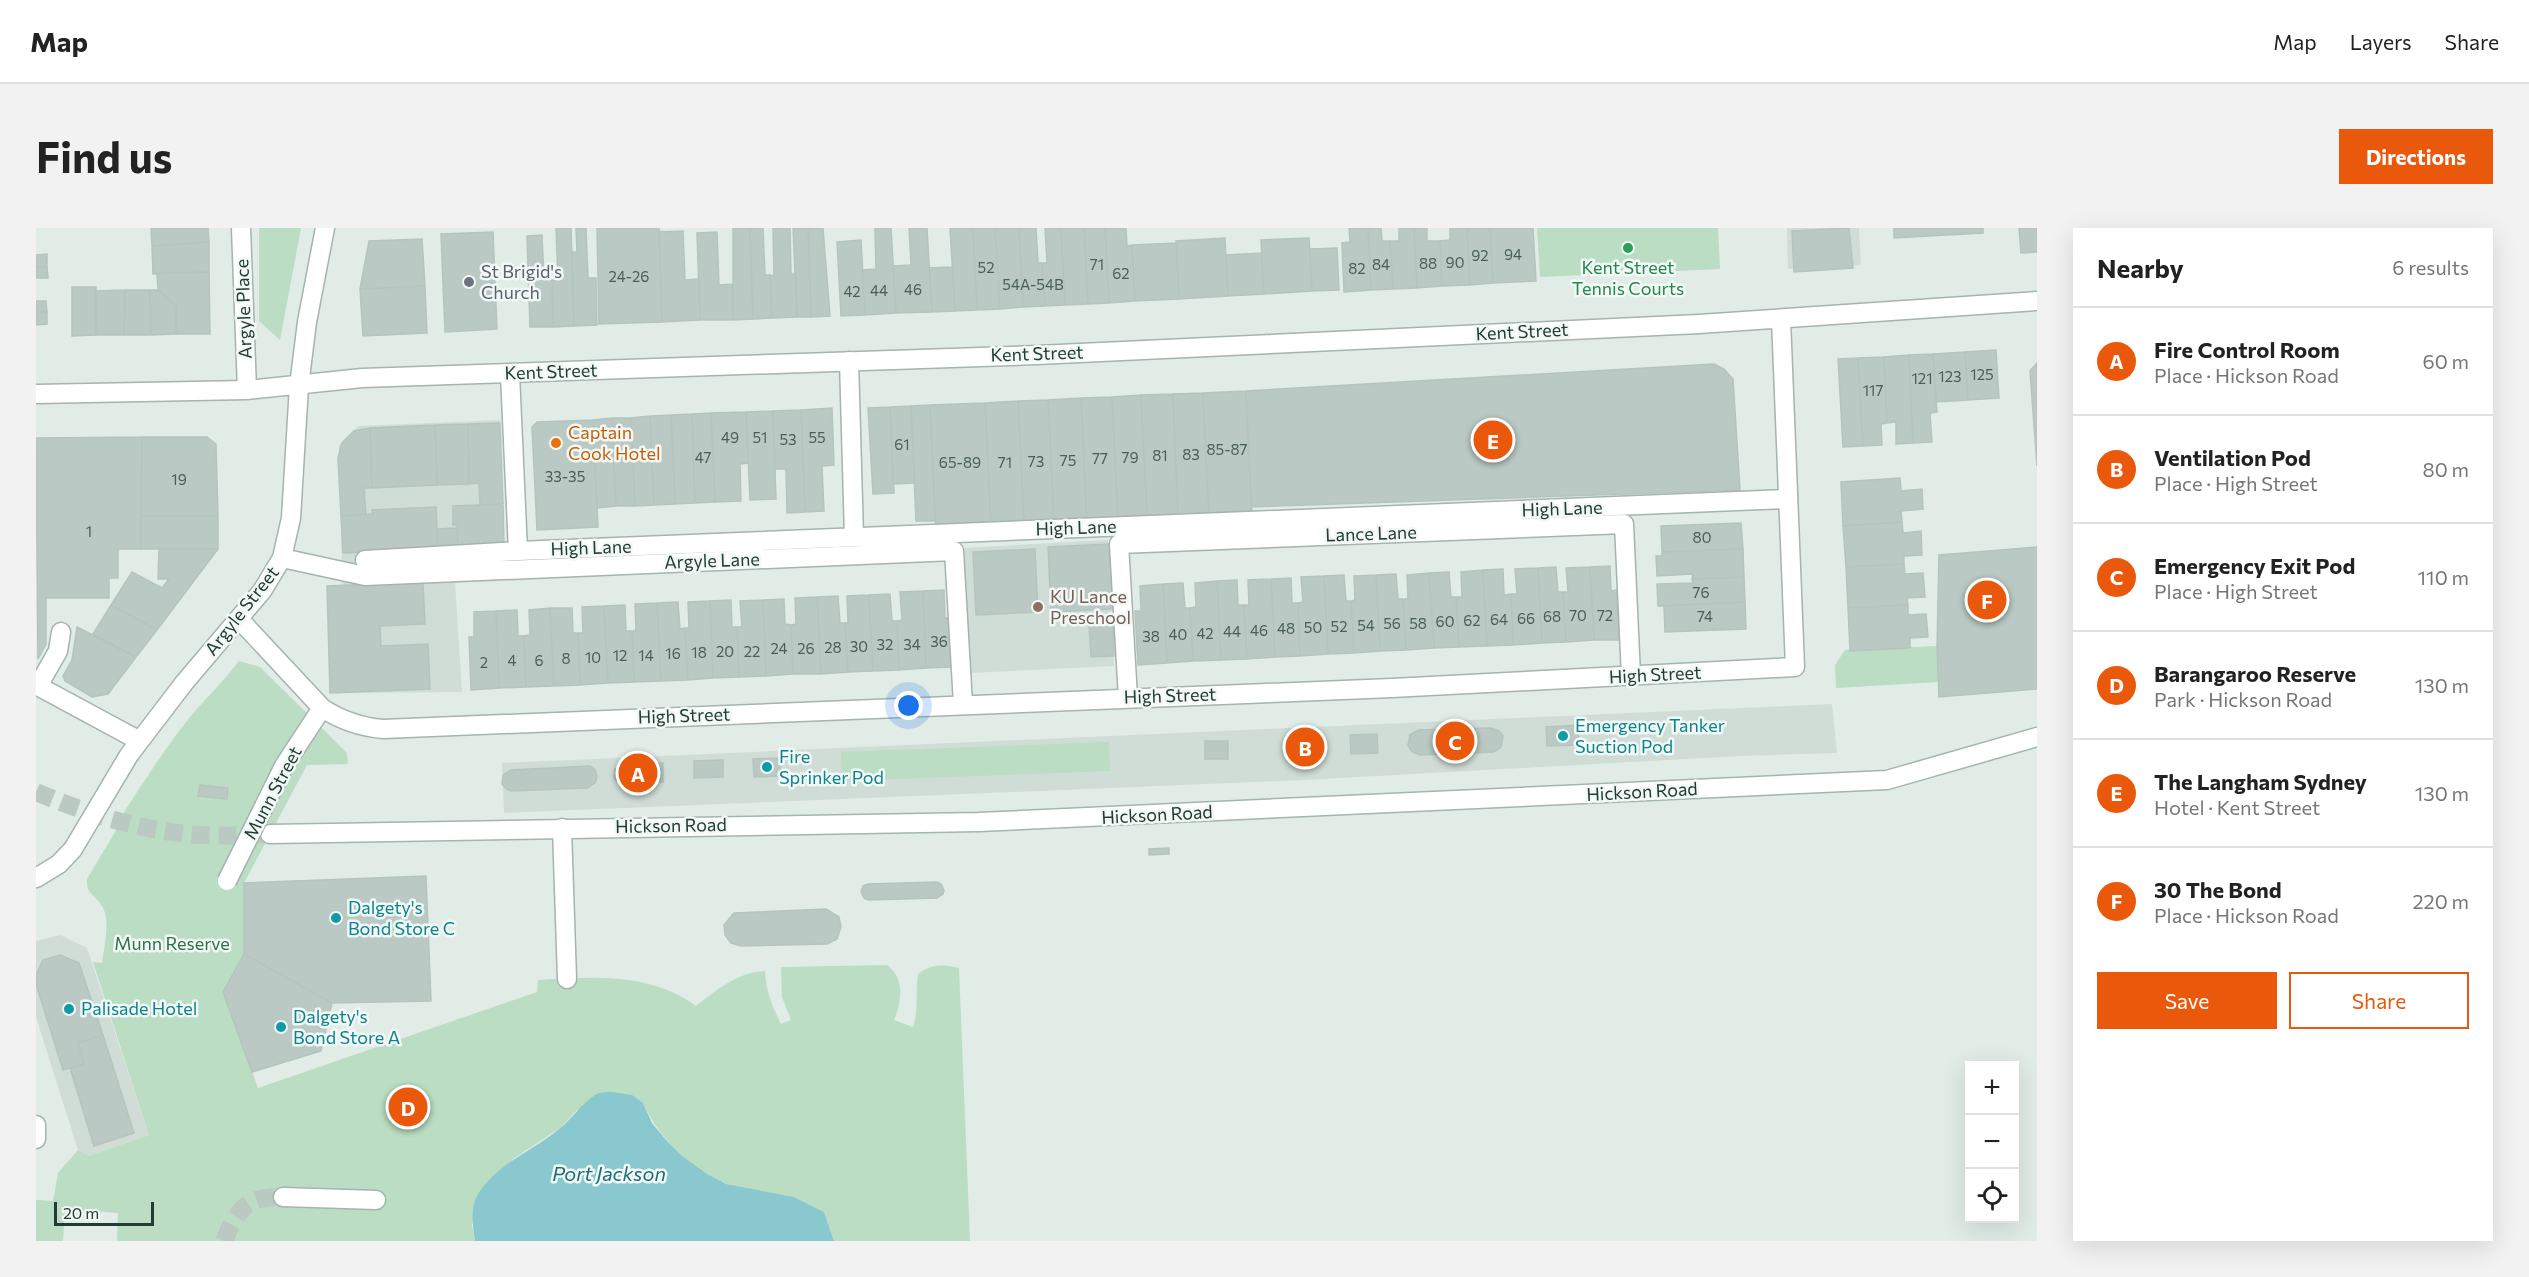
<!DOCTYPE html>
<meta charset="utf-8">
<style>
body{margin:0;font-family:Commissioner,sans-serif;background:#f2f2f2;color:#222}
.controls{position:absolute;right:18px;bottom:18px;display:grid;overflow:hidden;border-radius:0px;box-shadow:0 6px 24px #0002}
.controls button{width:54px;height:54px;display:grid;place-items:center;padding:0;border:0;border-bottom:2px solid #e0e0e0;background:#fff;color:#222;font:30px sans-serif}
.scale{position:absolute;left:18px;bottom:15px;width:100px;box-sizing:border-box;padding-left:6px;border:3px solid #223c34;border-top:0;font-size:16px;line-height:21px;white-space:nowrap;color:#223c34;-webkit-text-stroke:4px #f2f8f5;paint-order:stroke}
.you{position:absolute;left:873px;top:478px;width:21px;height:21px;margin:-15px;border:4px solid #fff;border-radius:50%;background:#1a73e8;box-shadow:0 0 0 9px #1a73e833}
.badge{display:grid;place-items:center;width:39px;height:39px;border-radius:50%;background:#ea580c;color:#fff;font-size:20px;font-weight:700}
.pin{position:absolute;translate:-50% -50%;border:3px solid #fff;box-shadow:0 2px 6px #0006}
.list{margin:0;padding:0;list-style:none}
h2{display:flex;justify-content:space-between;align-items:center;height:78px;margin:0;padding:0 24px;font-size:26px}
h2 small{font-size:20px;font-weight:400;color:#767676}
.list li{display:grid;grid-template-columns:39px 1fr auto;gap:18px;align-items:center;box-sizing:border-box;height:108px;padding:0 24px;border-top:2px solid #e0e0e0}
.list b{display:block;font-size:22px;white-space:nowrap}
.list p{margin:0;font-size:20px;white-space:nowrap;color:#767676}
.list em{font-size:20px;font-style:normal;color:#767676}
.actions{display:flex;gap:12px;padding:18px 24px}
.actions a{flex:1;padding:14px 0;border:2px solid #ea580c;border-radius:0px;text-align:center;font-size:21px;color:#ea580c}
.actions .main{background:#ea580c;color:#fff}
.icon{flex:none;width:33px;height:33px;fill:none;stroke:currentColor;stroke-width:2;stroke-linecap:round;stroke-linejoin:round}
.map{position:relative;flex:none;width:2001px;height:1013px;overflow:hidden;border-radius:0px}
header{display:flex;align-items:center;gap:36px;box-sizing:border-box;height:84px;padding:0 30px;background:#fff;border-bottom:2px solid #e0e0e0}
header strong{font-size:28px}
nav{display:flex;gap:33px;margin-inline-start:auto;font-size:21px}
.intro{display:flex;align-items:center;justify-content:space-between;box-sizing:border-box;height:144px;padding:0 36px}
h1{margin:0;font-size:42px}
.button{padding:15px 27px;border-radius:0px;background:#ea580c;color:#fff;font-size:21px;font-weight:700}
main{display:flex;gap:36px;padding:0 36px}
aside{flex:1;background:#fff;border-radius:0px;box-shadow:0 6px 24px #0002}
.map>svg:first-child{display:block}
</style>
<header>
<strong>Map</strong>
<nav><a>Map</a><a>Layers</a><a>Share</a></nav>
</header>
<div class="intro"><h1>Find us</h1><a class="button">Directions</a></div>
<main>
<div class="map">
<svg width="2001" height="1013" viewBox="0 0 2001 1013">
<rect width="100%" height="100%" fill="#e1ece7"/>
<path fill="#d0dcd6" d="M1751 0H1823L1825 37 1752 41Z
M464 192 466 312 422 321 419 354 426 464 309 465 303 217 323 198Z
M1072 312 1078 438 933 445 927 320Z
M1796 476 1801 525 1704 528 1268 552 468 585 466 535Z
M24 707 51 720 113 907 53 928 42 922 0 789V713Z"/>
<path fill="#baddc3" d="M223 0H265L244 112 223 93Z
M1501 0H1682L1684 41 1504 49Z
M1901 418 1903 454 1800 460 1799 437 1809 422Z
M203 433 224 439 311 525 312 536 271 537 208 655V726L187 764 222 860 501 764 502 752C557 749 613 744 660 778 680 762 703 744 729 743 730 763 736 778 745 796L755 792 746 769 745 739 851 737C869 750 866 773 858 792L877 799C883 781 879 764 882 746 895 736 908 736 923 740L934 1013H798L788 984C778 979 766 972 755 969 734 964 712 963 691 956 656 945 622 908 607 875L541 882 524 900 477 931 436 996 439 1013H81L82 985 29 981 27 1013H0V972L17 973 22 945 42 922 53 928 113 907 57 734 66 735C68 720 75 692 66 678 59 667 50 666 51 651L85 594 88 584C109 552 130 519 154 489 170 470 188 453 203 433Z
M1073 514 1074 543 806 553 805 524Z"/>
<path fill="#8ac8d0" d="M577 864 596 867 607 875 616 895 630 912 646 928 671 946 690 956 758 969 788 984 798 1013H439C437 999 434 980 441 968 459 936 496 924 523 901 536 891 545 876 559 867 564 864 571 864 577 864Z"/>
<path fill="#bac9c3" stroke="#b4c5be" stroke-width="1.5" d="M115 0H172L173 14 116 18Z
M520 0H535L538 98 517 99 516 52H522Z
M540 0H550L552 50H560L561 97 538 98 536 24H541Z
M561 0H623L626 94 563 96Z
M697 0H714L717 91 697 92Z
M714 0H727L729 47H734L736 90 717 91Z
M737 0H754L755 46H760L761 89 736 90 734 47 738 48Z
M757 0H772L775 89H761Z
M772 0H787L794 88 775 89Z
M839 0H855L860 85 829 87 826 42 840 41Z
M873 0H891L896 84 860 85 857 38 875 37Z
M914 0H937L941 82 919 83Z
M937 0H959L964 81 941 82Z
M959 0H983L987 79 964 81Z
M983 0H1000L1002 35H1006L1009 78 987 79Z
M1009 0H1025L1029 77 1009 78 1006 35H1011Z
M1025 0H1048L1052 76 1029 77Z
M1048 0H1069L1073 75 1052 76Z
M1069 0H1090L1091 18 1096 17 1099 73 1073 75Z
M1313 0H1332L1335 62 1308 64 1306 15 1314 14Z
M1332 0H1345L1346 13H1354L1357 61 1335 62Z
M1363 0H1378L1381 60 1357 61 1354 13H1363Z
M1378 0H1391V13H1404L1406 58 1381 60Z
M1414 0H1431L1434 57 1406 58 1404 13 1414 12Z
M1431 0H1454L1457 55 1434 57Z
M1454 0H1497L1500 53 1457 55Z
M1813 0 1817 40 1758 44 1756 3Z
M1858 0H1947V5L1858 10Z
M1983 0H2001V24L1985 25Z
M647 3 649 52 663 51 664 92 626 94 623 4Z
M457 4 461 101 409 104 405 6Z
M681 4 683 57 696 56 697 92H664L661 5Z
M506 7 508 52H516L517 99H494L491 8Z
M1189 10 1192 68 1143 71 1140 13Z
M1273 10 1276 63 1228 66 1225 12Z
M386 11 389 58 324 61 333 13Z
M825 12 829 87 805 88 801 14Z
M173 14V44L117 46 116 18Z
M1140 15 1143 71 1099 73 1096 17Z
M1301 20 1303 62 1276 63 1274 21Z
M1225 25 1228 66 1192 68 1190 27Z
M11 26V39H0V27Z
M0 39H11L12 50H0Z
M916 39 919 83 896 84 893 40Z
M173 44 174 106H140V78L122 62 121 45Z
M389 58 391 105 327 108 324 61Z
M36 59H60V107L36 108Z
M89 62H114L115 107H88Z
M89 62 88 107H60L59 63Z
M114 62H122L140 78V106L115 107Z
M0 73H10L11 84H0Z
M0 84H11V96L0 97Z
M1960 122 1963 170 1932 172 1929 124Z
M1929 124 1932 172 1900 174 1897 126Z
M1897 126 1901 184 1894 185 1896 214 1877 215 1873 127Z
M1873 127 1877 215 1860 216V194L1851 195 1848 129Z
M1848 129 1851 195 1845 196 1846 217 1827 218 1822 130Z
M1822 130 1827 218 1807 219 1802 131Z
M2001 135V238L1994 143Z
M1678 136 1688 141 1697 151 1704 262 1215 279 1210 163Z
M1210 163 1216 286 1173 288 1167 165Z
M1167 165 1173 288 1142 289 1137 166Z
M1137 166 1142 289 1111 291 1105 167Z
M1105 167 1111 291 1082 292 1076 169Z
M1076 169 1082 292 1051 294 1045 170Z
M1045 170 1051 294 1018 295 1012 172Z
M1012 172 1018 295 988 296 982 173Z
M982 173 988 296 955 298 949 175Z
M949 175 955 298 900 301 894 177Z
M894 177 899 293H880L875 178Z
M875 178 879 255 857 256 854 179Z
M854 179 858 265 837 266 832 180Z
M796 180 798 237 786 238 788 283 769 284 765 182Z
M765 182 769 284 751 285 750 241H739L737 183Z
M737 183 740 271 714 272 710 184Z
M710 184 712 235 704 236 705 273 679 274 675 185Z
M675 185 679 274 659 275 656 186Z
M656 186 659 275 639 276 635 187Z
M635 187 639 276 618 277 614 188Z
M614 188 618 277 599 278 595 190Z
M576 190 580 278 561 280 557 192Z
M576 190H595L599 278H580Z
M557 192 562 299 501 302 496 199 501 194Z
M464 195 467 276 444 277 443 255 433 256 432 196Z
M432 196 433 256 401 257 399 197Z
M399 197 401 257 336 260 334 200Z
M334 200 336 260H328L330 287 305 288 302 230 306 215 318 203Z
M106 209 105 321H82V350H73V370H10V416L2 431 0 210Z
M106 209H171L180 216 182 288H105Z
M1864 250 1865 263 1886 261 1887 281 1865 283 1866 294 1807 298 1805 254Z
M467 276 468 319 422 321 421 297H417V278Z
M400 279 402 322 307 325 305 288 337 286 336 282Z
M105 288H182V321H105Z
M1866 294 1867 305 1885 303 1886 327 1868 328V336L1810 339 1807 298Z
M1705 295 1707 321 1626 324 1625 298Z
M421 300 422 321 402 322 401 301Z
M1074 316 1077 381 1015 384 1012 319Z
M2001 319V461L1903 469 1901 418 1903 327Z
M123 321H182L121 402 75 377 96 344 126 360 133 351H122Z
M999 321 1002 384 940 387 937 324Z
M1707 321 1708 349 1656 351 1657 346 1621 348 1620 328H1626V324Z
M1868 336 1869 346 1887 345 1889 369 1871 370 1872 377 1812 380 1810 339Z
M1574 338 1575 363 1581 362 1583 412H1558L1554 339Z
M1520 339 1522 364H1527L1530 414 1506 415 1502 340Z
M1554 339 1558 412 1530 414 1527 364H1532L1530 340Z
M1502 340 1506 415 1477 417 1475 366H1481L1479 341Z
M1467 341 1468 367 1475 366 1477 417 1451 418 1447 342Z
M1447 342 1451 418 1423 419 1420 369H1426L1425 344Z
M1413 344 1415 369H1420L1423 419 1398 420 1393 345Z
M1393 345 1398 420 1370 422 1367 371H1372L1371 347Z
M1360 346 1362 371H1367L1370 422 1344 423 1340 347Z
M1308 347 1310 373H1315L1318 425 1292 426 1288 348Z
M1340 347 1344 423 1318 425 1315 373 1319 372 1318 348Z
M1288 348 1292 426 1264 428 1262 375 1267 374 1265 349Z
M1708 349 1709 374 1622 378 1621 356 1657 355 1656 351Z
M1255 350 1256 375H1262L1264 428 1239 429 1235 351Z
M1235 351 1239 429 1211 431 1208 377H1213L1212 352Z
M1201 352 1202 377H1208L1211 431 1185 432 1181 353Z
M1181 353 1185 432 1157 433 1154 380 1160 379 1159 355Z
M387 354 389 396 344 398 345 418 392 416 394 461 294 465 291 358Z
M1147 355 1149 380H1154L1157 433 1131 435 1127 356Z
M1127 356 1131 435 1102 437 1099 383H1105L1104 358Z
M908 362 909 390H915L917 439 890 440 887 363Z
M887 363 890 440 863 442 861 393 866 392 864 364Z
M854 366 856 393H861L863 442 837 443 833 367Z
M833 367 837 443 812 444 809 395H812L811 368Z
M802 368 804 395H809L812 444 785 446 781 369Z
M781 369 785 446H757L755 397 760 396 759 370Z
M748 371 749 396 755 397 757 446 730 448 727 372Z
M695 372 696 399H701L703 449 677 450 674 373Z
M727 372 730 448 703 449 701 399H706L704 373Z
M674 373 677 450 652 452 649 400H653L652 374Z
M642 374 644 401 649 400 652 452 625 453 621 375Z
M1709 374 1710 401 1629 404 1628 378Z
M621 375 625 453 598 454 596 403H600L599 376Z
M75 377 121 402 100 429 57 406Z
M589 377 590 403H596L598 454 572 455 568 378Z
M1872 377V387L1890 386 1892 409 1874 410V420L1814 423 1812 380Z
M568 378 572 455 544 457 542 405H547L546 379Z
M514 380H536L537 405H542L544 457 518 458Z
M514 380 518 458 490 459 488 408 494 407 493 382Z
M481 382 482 408H488L490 459 463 460 460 383Z
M460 383 463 460 435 462 433 409H438V384Z
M1077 395 1078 428 1055 429 1053 396Z
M41 399 100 429 72 466 56 469 29 453 27 448 36 432Z
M1542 497 1543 517 1511 518 1510 499Z
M1455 500 1463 503 1467 508 1465 519 1458 524 1384 527 1376 524 1372 517 1374 507 1382 502Z
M1341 506 1342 525 1315 526 1314 507Z
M1284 509 1286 527 1254 529 1253 511Z
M1169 513H1192V531H1169Z
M744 530 745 548 718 549 717 531Z
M687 532V549L658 550V533Z
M627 535V554L587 556 581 554 578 549 579 541 586 536Z
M554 538 559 542 561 549 559 555 551 560 475 563 470 561 466 556 467 547 475 542Z
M164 557 192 560 191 571 162 568Z
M1133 620V626L1113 627V621Z
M390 648 395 773 296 775 208 726V655Z
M901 654 905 656 908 662 907 666 901 670 832 672 828 670 825 664 827 658 832 656Z
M790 681 803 689 805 699 801 711 791 716 705 718 695 715 689 707 688 697 698 685Z
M208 726 296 775 285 823 216 844 187 764Z
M24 727 43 735 67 807 42 815 48 836 27 842 0 756V747L7 732Z
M67 807 98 905 58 918 34 840 48 836 42 815Z"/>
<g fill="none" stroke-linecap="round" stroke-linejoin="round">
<path stroke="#bbc9c3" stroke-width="18" stroke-dasharray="18 9" stroke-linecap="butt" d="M188 1013C201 982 210 968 247 969"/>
<path stroke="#bbc9c3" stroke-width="18" stroke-dasharray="18 9" stroke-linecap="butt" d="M0 564C45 583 93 599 142 605 172 609 203 607 234 606"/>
<g stroke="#a4b4ae" stroke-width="21">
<path id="lane" d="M813 133 818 309
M474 146 482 323
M246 330 329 348 918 323 927 476
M329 332 482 323 1752 271
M2 458 22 423 25 404
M1092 470 1083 316 1588 296 1595 448"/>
</g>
<g stroke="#a4b4ae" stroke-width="21">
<path id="street" d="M205 0 211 162
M0 166 211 162 326 150 1001 127 1663 96 2001 73
M203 391 286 480C306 493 324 499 347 501L1356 460 1759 439 1745 91
M0 457 102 512
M93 527 148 455 226 363 246 330 255 290 263 158 271 94 289 0
M248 538 286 480
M526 600 531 751
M0 650 23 636 37 621
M0 897V911
M247 969 340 972"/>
</g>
<g stroke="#a0b7ae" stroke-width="21">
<path id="secondary" d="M234 606 943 594 1851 552 2001 509"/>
</g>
<use href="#lane" stroke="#fff" stroke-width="18"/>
<use href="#street" stroke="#fff" stroke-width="18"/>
<use href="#secondary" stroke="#fff" stroke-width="18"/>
<g stroke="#a4b4ae" stroke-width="21" stroke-linecap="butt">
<path id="street-bridge" d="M37 621 93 527
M191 653 248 538"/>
</g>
<use href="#street-bridge" stroke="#fff" stroke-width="18"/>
</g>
<circle fill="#2e9e5b" stroke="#f2f8f5" stroke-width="2" cx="1592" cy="20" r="6"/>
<circle fill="#6b7280" stroke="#f2f8f5" stroke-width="2" cx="433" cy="54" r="6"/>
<circle fill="#e8710a" stroke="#f2f8f5" stroke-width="2" cx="520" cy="215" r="6"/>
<circle fill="#8d6e63" stroke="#f2f8f5" stroke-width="2" cx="1002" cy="379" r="6"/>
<g fill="#0f9aa8" stroke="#f2f8f5" stroke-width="2">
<circle cx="1527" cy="508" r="6"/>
<circle cx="731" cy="539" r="6"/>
<circle cx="300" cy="690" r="6"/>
<circle cx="33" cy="781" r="6"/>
<circle cx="245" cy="799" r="6"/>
</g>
<g text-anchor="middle" stroke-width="5" stroke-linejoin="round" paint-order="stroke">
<g font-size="15" fill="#485f58">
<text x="1477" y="32">94</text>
<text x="1444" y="33">92</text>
<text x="1419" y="40">90</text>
<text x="1392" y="41">88</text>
<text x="1061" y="42">71</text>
<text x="1345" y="42">84</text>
<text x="950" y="45">52</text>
<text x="1321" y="46">82</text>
<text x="1085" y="51">62</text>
<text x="593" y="54">24-26</text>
<text x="997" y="62">54A-54B</text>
<text x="877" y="67">46</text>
<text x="843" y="68">44</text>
<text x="816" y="69">42</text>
<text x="1946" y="152">125</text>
<text x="1914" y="154">123</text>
<text x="1886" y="156">121</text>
<text x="1837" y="168">117</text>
<text x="694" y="215">49</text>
<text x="724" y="215">51</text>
<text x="781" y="215">55</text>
<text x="752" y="217">53</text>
<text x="866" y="222">61</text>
<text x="1191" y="227">85-87</text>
<text x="1155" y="232">83</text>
<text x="1124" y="233">81</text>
<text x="667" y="235">47</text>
<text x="1094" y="235">79</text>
<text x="1064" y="236">77</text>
<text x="1032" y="238">75</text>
<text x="1000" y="239">73</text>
<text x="924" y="240">65-89</text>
<text x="969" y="240">71</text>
<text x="529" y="254">33-35</text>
<text x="143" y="257">19</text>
<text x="53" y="309">1</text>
<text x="1666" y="315">80</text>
<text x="1665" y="370">76</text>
<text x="1542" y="393">70</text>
<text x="1569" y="393">72</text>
<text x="1516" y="394">68</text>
<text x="1669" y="394">74</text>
<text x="1490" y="396">66</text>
<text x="1463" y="397">64</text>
<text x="1436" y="398">62</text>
<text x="1409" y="399">60</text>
<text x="1356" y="401">56</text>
<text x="1382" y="401">58</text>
<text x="1330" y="403">54</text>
<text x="1303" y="404">52</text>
<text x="1277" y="405">50</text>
<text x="1250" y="406">48</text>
<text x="1223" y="408">46</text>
<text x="1196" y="409">44</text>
<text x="1169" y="411">42</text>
<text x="1142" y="412">40</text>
<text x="1115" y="414">38</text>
<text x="903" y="419">36</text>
<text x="849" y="422">32</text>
<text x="876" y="422">34</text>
<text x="823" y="424">30</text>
<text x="797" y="425">28</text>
<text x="743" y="426">24</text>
<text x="770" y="426">26</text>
<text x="689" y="429">20</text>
<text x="716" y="429">22</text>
<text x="663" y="430">18</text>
<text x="637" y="431">16</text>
<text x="584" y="433">12</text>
<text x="610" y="433">14</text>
<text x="557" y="435">10</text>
<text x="530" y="436">8</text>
<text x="476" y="438">4</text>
<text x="503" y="438">6</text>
<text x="448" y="440">2</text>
</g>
<g font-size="18" fill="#27864d" stroke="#f2f8f5">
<text x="1592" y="46">Kent Street<tspan x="1592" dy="21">Tennis Courts</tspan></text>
</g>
<g font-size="18" fill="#5b616d" stroke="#f2f8f5" text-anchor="start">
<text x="445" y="50">St Brigid's<tspan x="445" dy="21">Church</tspan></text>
</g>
<g font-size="18" fill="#223c34" stroke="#f2f8f5">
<text transform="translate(208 81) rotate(-92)" y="6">Argyle Place</text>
<text transform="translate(1486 104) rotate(-3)" y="6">Kent Street</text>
<text transform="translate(1001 126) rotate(-2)" y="6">Kent Street</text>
<text transform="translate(515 144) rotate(-2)" y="6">Kent Street</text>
<text transform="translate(1526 281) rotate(-2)" y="6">High Lane</text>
<text transform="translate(1040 300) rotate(-2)" y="6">High Lane</text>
<text transform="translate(1335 306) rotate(-2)" y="6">Lance Lane</text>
<text transform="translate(555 320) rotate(-2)" y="6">High Lane</text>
<text transform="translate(676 333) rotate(-2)" y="6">Argyle Lane</text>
<text transform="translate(206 383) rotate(-52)" y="6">Argyle Street</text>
<text transform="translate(1619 447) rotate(-3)" y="6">High Street</text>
<text transform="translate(1134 468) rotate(-2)" y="6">High Street</text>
<text transform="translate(648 488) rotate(-2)" y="6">High Street</text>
<text transform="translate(1606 564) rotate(-3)" y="6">Hickson Road</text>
<text transform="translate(237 565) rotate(-62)" y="6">Munn Street</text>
<text transform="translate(1121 587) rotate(-3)" y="6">Hickson Road</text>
<text transform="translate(635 598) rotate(-1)" y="6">Hickson Road</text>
</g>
<g font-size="18" fill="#c56008" stroke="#f2f8f5" text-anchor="start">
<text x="532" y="211">Captain<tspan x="532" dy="21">Cook Hotel</tspan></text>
</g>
<g font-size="18" fill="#785e54" stroke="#f2f8f5" text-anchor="start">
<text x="1014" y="375">KU Lance<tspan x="1014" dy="21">Preschool</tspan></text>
</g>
<g font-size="18" fill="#0d838f" stroke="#f2f8f5" text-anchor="start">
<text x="1539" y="504">Emergency Tanker<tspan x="1539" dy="21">Suction Pod</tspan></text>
<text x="743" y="535">Fire<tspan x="743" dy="21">Sprinker Pod</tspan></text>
<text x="312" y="686">Dalgety's<tspan x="312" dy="21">Bond Store C</tspan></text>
<text x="45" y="787">Palisade Hotel</text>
<text x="257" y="795">Dalgety's<tspan x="257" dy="21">Bond Store A</tspan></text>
</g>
<g font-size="18" fill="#2c7346" stroke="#f2f8f5">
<text x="136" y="722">Munn Reserve</text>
</g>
<g font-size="20" font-style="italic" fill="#1c6b78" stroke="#f2f8f5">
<text x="573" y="953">Port Jackson</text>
</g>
</g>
</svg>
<div class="controls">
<button>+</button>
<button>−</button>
<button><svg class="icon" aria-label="locate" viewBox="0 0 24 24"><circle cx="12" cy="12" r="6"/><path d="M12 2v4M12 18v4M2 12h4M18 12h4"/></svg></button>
</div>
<div class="scale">20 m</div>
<div class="you"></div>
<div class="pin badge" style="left:602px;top:545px">A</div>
<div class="pin badge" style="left:1269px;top:519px">B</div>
<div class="pin badge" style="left:1419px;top:513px">C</div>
<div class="pin badge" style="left:372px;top:879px">D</div>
<div class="pin badge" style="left:1457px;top:212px">E</div>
<div class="pin badge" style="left:1951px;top:372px">F</div>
</div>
<aside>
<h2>Nearby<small>6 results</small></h2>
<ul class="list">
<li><span class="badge">A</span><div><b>Fire Control Room</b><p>Place · Hickson Road</p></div><em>60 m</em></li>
<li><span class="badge">B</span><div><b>Ventilation Pod</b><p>Place · High Street</p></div><em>80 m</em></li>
<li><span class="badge">C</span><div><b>Emergency Exit Pod</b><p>Place · High Street</p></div><em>110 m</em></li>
<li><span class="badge">D</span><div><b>Barangaroo Reserve</b><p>Park · Hickson Road</p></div><em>130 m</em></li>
<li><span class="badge">E</span><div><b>The Langham Sydney</b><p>Hotel · Kent Street</p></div><em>130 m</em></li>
<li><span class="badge">F</span><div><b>30 The Bond</b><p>Place · Hickson Road</p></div><em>220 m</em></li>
</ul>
<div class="actions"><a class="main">Save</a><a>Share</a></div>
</aside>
</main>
